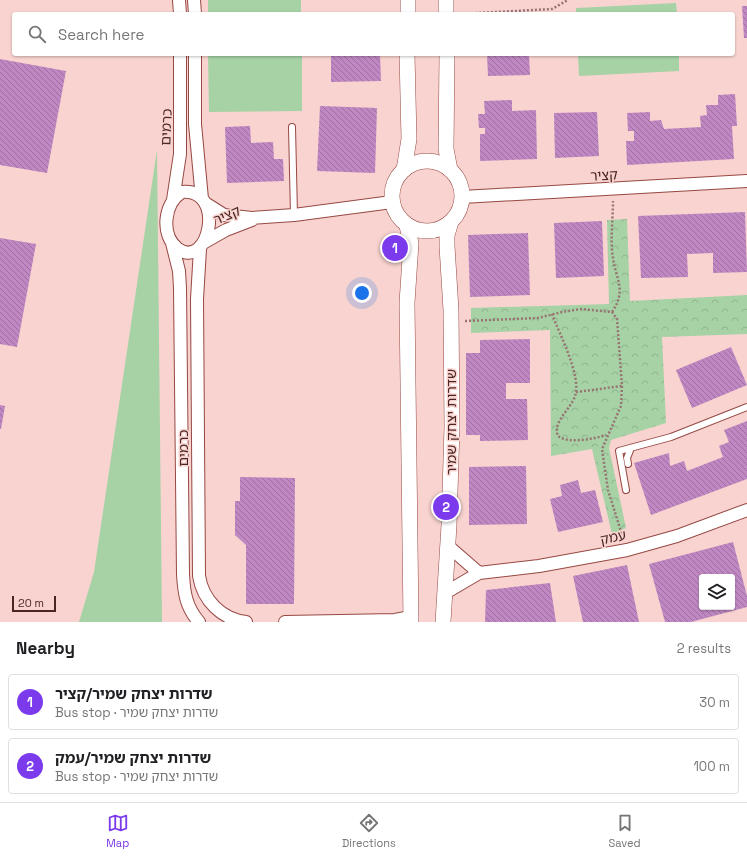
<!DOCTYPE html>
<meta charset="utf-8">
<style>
body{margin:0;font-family:"Space Grotesk","Noto Sans Hebrew",sans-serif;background:#f2f2f2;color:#202124}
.controls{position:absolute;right:12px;bottom:12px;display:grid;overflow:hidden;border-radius:4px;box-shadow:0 1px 3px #0004}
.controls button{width:36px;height:36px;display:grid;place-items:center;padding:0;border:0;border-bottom:1px solid #e0e0e0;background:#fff;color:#202124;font:20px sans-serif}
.scale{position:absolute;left:12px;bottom:10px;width:44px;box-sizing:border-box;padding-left:4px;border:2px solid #492623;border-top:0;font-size:11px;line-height:14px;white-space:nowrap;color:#492623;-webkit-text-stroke:3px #f8d3cf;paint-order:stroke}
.you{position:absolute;left:362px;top:293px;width:14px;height:14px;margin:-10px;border:3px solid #fff;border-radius:50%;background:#1a73e8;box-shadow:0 0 0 6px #1a73e833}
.badge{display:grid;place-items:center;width:26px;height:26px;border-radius:50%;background:#7c3aed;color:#fff;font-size:13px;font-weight:700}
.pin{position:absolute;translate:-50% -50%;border:2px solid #fff;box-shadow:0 1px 4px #0006}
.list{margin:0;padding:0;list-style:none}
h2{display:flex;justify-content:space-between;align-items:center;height:52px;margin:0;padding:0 16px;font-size:17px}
h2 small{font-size:13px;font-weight:400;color:#757577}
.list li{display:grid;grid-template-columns:26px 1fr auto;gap:12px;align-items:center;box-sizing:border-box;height:56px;margin:0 8px 8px;padding:0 8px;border:1px solid #e0e0e0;border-radius:4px}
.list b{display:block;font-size:15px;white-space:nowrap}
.list p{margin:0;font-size:13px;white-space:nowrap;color:#757577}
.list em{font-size:13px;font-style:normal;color:#757577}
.icon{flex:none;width:22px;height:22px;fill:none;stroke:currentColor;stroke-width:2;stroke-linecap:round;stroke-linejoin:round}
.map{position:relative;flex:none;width:747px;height:622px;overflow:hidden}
.search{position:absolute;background:#fff;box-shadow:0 1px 3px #0004;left:12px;right:12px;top:12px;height:44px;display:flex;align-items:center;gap:10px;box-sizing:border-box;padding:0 14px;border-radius:4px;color:#757577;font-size:15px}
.sheet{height:180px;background:#fff}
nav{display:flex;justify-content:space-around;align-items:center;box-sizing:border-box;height:56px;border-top:1px solid #e0e0e0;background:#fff;font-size:11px;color:#757577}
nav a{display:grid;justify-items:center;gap:2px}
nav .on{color:#7c3aed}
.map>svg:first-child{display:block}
</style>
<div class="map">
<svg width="747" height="622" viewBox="0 0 747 622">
<defs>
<pattern id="park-crowns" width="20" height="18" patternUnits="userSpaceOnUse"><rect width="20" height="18" fill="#a6d2a6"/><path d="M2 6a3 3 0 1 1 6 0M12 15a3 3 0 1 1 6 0" fill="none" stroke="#90b48f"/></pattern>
<pattern id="building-back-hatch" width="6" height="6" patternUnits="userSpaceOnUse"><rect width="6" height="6" fill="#c088c3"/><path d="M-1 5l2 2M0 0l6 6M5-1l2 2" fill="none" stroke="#9e6f9e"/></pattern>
</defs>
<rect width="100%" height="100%" fill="#f8d3cf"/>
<path fill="#a6d2a6" d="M208 0H301V14H208Z
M676 3 677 14H576V8Z
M208 54H302V111L209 112Z
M578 54H679V71L579 76Z
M157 150 162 622H79L94 572Z"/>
<path fill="url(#park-crowns)" d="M627 219 630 301 747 295V334L662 337 666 423 611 440 609 448 626 528 612 534 592 449 551 456 550 330 471 333V308L609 304 607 220Z"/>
<path fill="url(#building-back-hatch)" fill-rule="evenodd" d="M742 6H747V38H744Z
M331 54H380L381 81 331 82Z
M487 54H529L530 75 488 76Z
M0 59 66 71 47 173 0 165Z
M735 94 737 126H732L734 159 627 165 626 141H634V131H628L627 113 650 112V121L661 120 664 129 701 127 700 116 707 115 706 105H718V95Z
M512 100V111L536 110 537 159 480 161V134H485V128H479L478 114H485L484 101Z
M320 106 377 108 375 173 317 171Z
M597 112 599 156 555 158 554 113Z
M250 126 251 143 273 142 274 159H283L284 181 227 183 225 127Z
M745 212 747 272 713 273V253L687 254 688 277 641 278 638 216Z
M602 221 604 276 556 278 554 223Z
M528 233 530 295 470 297 468 235Z
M0 238 36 244 17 347 0 344Z
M530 339V383H506V399H527L528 440 480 441V435H466V353H480V340Z
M731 347 747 385 692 408 676 370Z
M0 405 5 406 1 429H0Z
M747 421V479L651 515 634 463 669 453 670 466 684 461 687 471 723 457 719 446 729 442 724 430Z
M526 466 527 524 469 525V467Z
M240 477 295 478 294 604H246V545L235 535V501H240Z
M578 480 581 493 595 490 603 522 558 532 550 499 562 496 560 485Z
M733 542 747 596V607L691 622H665L649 564ZM702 577H732V607H702Z
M627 565 639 622H583L573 576Z
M550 583 556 622H485L486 590Z"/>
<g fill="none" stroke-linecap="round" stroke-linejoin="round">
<g stroke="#964843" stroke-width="8">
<path id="service" d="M292 127 294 215
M628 464 627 458 631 448
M626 490 619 451 671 437 747 407"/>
</g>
<g stroke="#964843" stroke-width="14">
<path id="minor" d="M179 0 180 14
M194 0 195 14
M195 54V124L202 199
M182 192C227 188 209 271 178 249 160 235 164 203 182 192Z
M462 197 747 181
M173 200 180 154V54
M205 203 224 215 252 218 294 215 392 202
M172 243 179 271 180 288 183 574C184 593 186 607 199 622
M203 243 226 230 252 220
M200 249 197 299 199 576C203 601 222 619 246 622
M448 546 479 573
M445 593 479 573 539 566 627 550 677 536 747 510
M285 622 395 620 411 617"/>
</g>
<g stroke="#964843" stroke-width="16">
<path id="tertiary" d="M446 0V14
M408 14V0
M447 54 446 149 450 170
M392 196a35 35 0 1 1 70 0a35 35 0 1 1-70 0Z
M404 170 409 139 407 54
M407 226 411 243 407 303 411 622
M443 622 449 525 452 427 451 310 447 246V235L451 222"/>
</g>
<path stroke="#987471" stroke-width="2.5" stroke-dasharray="2 2" stroke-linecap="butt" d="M459 14 552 9 568 0
M612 312C627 290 616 280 613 258 610 240 613 220 613 201
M552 314C559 333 582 377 575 396 571 409 552 422 558 436 568 444 594 439 606 435
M465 321 538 318 562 312 581 309 612 312 617 319 622 386 621 406 602 449 608 490 623 538
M576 392 622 386"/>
<use href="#service" stroke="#fff" stroke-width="6"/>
<use href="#minor" stroke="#fff" stroke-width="12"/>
<use href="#tertiary" stroke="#fff" stroke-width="15"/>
</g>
<g text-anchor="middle" stroke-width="3" stroke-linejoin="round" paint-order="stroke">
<g font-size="14" fill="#492623" stroke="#f8d3cf">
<text transform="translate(166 127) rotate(-88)" y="5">כרמים</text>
<text transform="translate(604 175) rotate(-3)" y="5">קציר</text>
<text transform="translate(227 215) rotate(-23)" y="5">קציר</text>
<text transform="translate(451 422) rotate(-90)" y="5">שדרות יצחק שמיר</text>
<text transform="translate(183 448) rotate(-90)" y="5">כרמים</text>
<text transform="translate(613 537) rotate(-12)" y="5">עמק</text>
</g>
</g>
</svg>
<div class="controls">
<button><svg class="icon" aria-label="layers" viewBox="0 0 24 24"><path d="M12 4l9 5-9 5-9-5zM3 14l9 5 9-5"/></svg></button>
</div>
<div class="scale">20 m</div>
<div class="you"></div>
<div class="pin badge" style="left:395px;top:248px">1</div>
<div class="pin badge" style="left:446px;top:507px">2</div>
<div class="search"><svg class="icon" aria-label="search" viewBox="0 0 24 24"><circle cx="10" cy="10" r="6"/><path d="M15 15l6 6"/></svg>Search here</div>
</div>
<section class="sheet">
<h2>Nearby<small>2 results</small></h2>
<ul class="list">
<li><span class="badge">1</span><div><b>שדרות יצחק שמיר/קציר</b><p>Bus stop · שדרות יצחק שמיר</p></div><em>30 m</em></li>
<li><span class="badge">2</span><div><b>שדרות יצחק שמיר/עמק</b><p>Bus stop · שדרות יצחק שמיר</p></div><em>100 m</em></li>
</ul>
</section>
<nav>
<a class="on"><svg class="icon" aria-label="map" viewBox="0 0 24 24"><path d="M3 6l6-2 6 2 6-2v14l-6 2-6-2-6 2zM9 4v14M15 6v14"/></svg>Map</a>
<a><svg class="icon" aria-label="directions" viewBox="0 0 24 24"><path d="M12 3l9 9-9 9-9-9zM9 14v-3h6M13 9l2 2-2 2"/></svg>Directions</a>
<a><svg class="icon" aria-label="saved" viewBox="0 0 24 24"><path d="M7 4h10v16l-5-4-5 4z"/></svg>Saved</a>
</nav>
